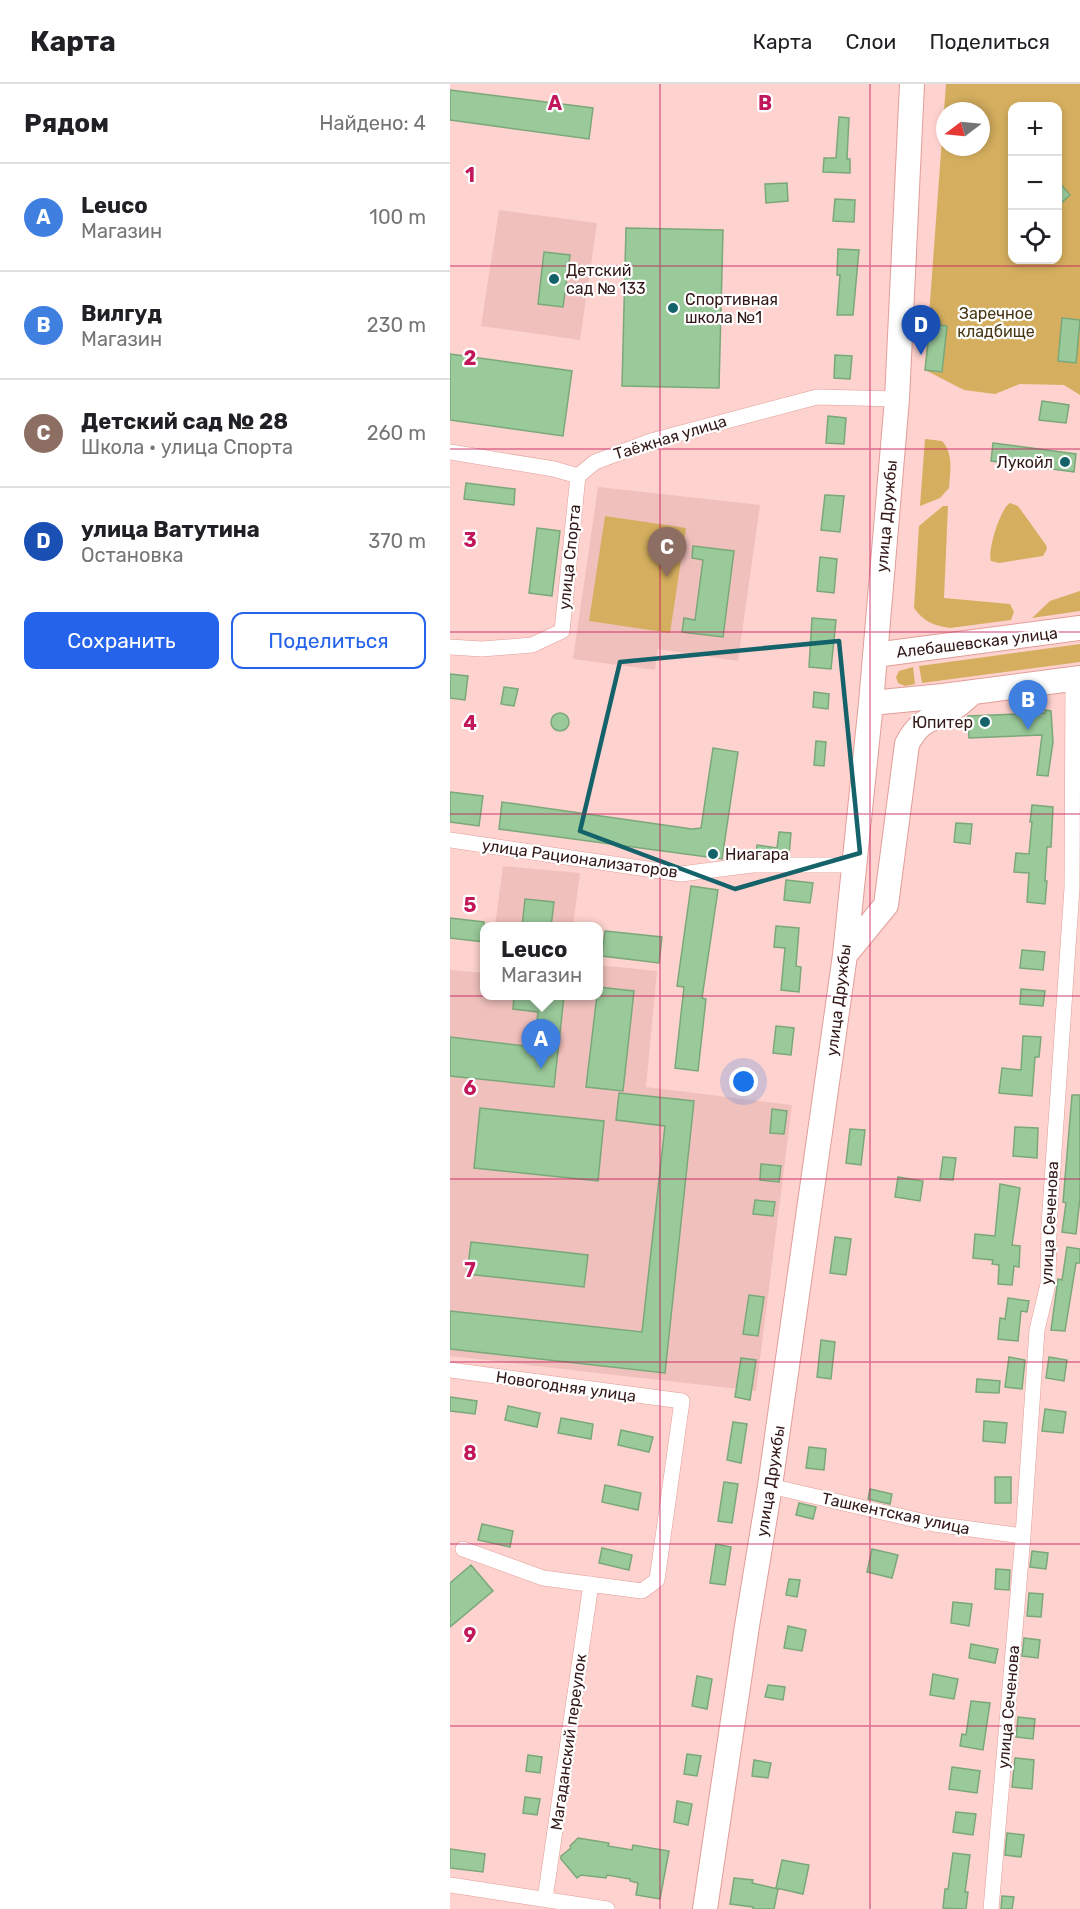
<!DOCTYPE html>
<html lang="ru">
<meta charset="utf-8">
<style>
body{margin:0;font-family:Rubik,sans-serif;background:#f6f6f6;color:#202124}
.controls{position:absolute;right:18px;top:18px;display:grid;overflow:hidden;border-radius:12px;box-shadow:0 3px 9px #0003}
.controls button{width:54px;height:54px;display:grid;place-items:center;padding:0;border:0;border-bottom:2px solid #e0e0e0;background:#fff;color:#202124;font:30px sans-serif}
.compass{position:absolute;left:486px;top:18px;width:54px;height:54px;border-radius:50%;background:#fff;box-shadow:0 3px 9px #0003;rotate:254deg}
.you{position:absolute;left:294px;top:998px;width:21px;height:21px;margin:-15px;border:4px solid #fff;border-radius:50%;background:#1a73e8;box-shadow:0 0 0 9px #1a73e833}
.badge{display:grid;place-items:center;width:39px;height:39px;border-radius:50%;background:#2563eb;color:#fff;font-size:20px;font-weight:700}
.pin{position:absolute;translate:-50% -50px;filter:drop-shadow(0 2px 3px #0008)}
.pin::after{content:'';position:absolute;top:32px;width:21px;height:18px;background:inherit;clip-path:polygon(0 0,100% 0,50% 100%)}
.popup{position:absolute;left:30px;top:838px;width:123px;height:78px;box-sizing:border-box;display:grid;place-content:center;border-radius:12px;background:#fff;filter:drop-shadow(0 2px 4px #0005);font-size:20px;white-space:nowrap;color:#757577}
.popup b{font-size:22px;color:#202124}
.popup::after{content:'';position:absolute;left:50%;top:100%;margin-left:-12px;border:12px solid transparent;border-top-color:#fff}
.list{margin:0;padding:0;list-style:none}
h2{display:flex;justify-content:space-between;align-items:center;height:78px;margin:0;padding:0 24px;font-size:26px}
h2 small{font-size:20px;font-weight:400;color:#757577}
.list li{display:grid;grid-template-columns:39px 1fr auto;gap:18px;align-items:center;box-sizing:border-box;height:108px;padding:0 24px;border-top:2px solid #e0e0e0}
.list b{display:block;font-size:22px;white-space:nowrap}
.list p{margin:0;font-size:20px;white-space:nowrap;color:#757577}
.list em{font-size:20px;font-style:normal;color:#757577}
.actions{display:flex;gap:12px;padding:18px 24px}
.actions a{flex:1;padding:14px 0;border:2px solid #2563eb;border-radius:12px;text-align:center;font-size:21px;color:#2563eb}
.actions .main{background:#2563eb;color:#fff}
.icon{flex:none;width:33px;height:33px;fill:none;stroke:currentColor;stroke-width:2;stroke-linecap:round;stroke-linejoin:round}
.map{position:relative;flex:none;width:630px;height:1825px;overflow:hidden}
header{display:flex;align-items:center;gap:36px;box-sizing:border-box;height:84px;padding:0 30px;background:#fff;border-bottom:2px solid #e0e0e0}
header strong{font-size:28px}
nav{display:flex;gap:33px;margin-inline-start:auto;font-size:21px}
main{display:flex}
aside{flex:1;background:#fff}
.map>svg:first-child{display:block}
</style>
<header>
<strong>Карта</strong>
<nav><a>Карта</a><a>Слои</a><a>Поделиться</a></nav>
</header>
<main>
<aside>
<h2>Рядом<small>Найдено: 4</small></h2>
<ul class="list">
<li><span class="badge" style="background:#3f7fe0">A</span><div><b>Leuco</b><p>Магазин</p></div><em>100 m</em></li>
<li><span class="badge" style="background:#3f7fe0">B</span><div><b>Вилгуд</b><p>Магазин</p></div><em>230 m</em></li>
<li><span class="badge" style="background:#8d6e63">C</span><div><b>Детский сад № 28</b><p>Школа · улица Спорта</p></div><em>260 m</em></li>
<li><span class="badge" style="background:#1a4fb4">D</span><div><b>улица Ватутина</b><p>Остановка</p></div><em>370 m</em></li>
</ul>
<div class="actions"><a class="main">Сохранить</a><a>Поделиться</a></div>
</aside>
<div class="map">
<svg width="630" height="1825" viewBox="0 0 630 1825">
<rect width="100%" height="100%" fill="#fed2ce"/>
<path fill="#f0c0bc" d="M49 126 147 139 130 256 31 242Z
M148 403 310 421 288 577 208 565 205 586 123 575Z
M53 782 130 789 123 842H45Z
M148 881 207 887 196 1003 342 1021 306 1307 0 1272V886L34 889V912H148Z"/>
<path fill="#d5af5f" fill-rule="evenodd" d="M496 0H630V311L614 301 570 300 545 310 514 306 475 286ZM562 22H608V176H562ZM495 27H531V63H495Z
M475 355 492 357C504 370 500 388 499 404L490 414 470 422Z
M560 419 568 422 596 461 597 465 593 472 549 479 541 477C537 467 551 423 560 419Z
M493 422H498L494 514 560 520 564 528 561 536 500 544C484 542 473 537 464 524L469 442Z
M155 432 236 444 220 549 139 537Z
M630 507V527L582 534 600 517Z
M630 560V578L472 599 469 582Z
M463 583 465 600 455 602 448 599 446 593 449 587Z"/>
<path fill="#9ac99a" stroke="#7aa87a" stroke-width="1.5" d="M0 6 143 24 139 55 0 36Z
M389 33 399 34 397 75H400V89L373 88 374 74H386Z
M608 97 620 111 608 122Z
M337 99 338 117 316 119 315 100Z
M385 115 405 116 404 138 383 137Z
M176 144 273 146 269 304 172 302Z
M388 165 409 166 403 231H387L390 191H387Z
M94 168 120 171 113 223 88 220Z
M612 234 630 236 626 279 608 277Z
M480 240 497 242 492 288 475 286Z
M0 270 122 287 113 352 0 336Z
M385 271 402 272 400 295 384 294Z
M592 317 619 321 616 339 589 336Z
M378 332 396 334 394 360 376 359Z
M543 359 626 370 624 388 541 377Z
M16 399 65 405 64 421 14 415Z
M375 411 394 412 390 448 371 446Z
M87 444 110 447 102 512 79 509Z
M243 462 284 467 273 553 232 548 234 534 245 536 253 476 242 474Z
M370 473 387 475 384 509 367 507Z
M362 534 386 536 381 585 359 583Z
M0 590 18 592 15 616 0 614Z
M54 603 68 605 64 622 51 620Z
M364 608 379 610 378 625 363 623Z
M595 626 601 627 603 658 598 692 587 691 592 651 519 654 518 632 595 629Z
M101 638a9 9 0 1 1 18 0a9 9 0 1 1-18 0Z
M366 657 376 658 374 682 364 681Z
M263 664 288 668 272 775 49 745 52 718 242 745 251 744Z
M0 708 33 712 29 742 0 738Z
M582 721 603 723 601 763H597L595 797H597L595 820 577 818 579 789 564 788 566 769 579 770 582 738H580Z
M506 739 522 740 520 760 504 758Z
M329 748 341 749 339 771H306L307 761 327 764Z
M336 796 363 799 360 819 334 816Z
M241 802 268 806 252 914 256 915 248 987 225 984 234 903 227 902Z
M75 815 104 818 101 843H72Z
M0 834 34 838V858L0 854Z
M326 842 349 844 346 882 351 883 349 908 331 906 335 864 324 863Z
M155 847 212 853 209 879 152 872Z
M572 866 595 868 593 886 570 884Z
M148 903 184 907 173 1007 136 1003Z
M571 905 595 907 593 922 570 920Z
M64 912H114L104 1003 0 992V953L84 963 88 928 63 925Z
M326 942 344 944 341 971 323 969Z
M573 952 591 953 589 973H585L582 1012 549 1009 552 984 571 986Z
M169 1009 244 1017 215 1289 0 1265V1227L192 1248 215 1042 166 1036Z
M622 1011H630V1114L626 1150 612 1148 616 1119 613 1118Z
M30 1024 154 1037 148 1097 24 1084Z
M322 1025 337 1027 334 1050 320 1049Z
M565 1043 588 1044 587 1074 563 1072Z
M400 1045 415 1046 411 1081 396 1079Z
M493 1073 506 1074 503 1096 490 1095Z
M311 1080 331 1082 329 1098 310 1096Z
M448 1093 473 1097 470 1117 445 1113Z
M550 1100 570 1104 562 1161 570 1162 569 1183 564 1182 562 1201 548 1200 549 1181 542 1180 543 1176 523 1174 525 1150 545 1152Z
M305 1116 325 1118 323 1132 303 1130Z
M385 1153 401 1155 396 1191 380 1189Z
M21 1158 138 1171 134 1203 17 1190Z
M617 1163 630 1165V1179H626L615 1247 601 1246 608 1195 612 1196Z
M299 1211 314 1213 308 1252 293 1250Z
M558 1214 579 1217 577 1228 571 1227 568 1257 548 1255 550 1234 555 1235Z
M371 1256 385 1258 381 1295 367 1293Z
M559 1273 575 1276 572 1305 555 1303Z
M599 1273 617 1276 614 1297 596 1294Z
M291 1274 306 1276 300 1316 285 1313Z
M527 1295 550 1297 549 1309 526 1308Z
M0 1313 27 1317 25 1330 0 1327Z
M58 1322 90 1329 87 1343 55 1336Z
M595 1325 616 1328 613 1349 592 1347Z
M111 1334 143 1340 141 1355 108 1349Z
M534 1337 557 1339 555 1359 533 1357Z
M283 1338 297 1340 291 1379 277 1376Z
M171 1346 203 1353 199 1368 168 1361Z
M359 1363 376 1365 374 1386 356 1384Z
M545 1393H561V1419H545Z
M274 1398 288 1400 282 1439 268 1437Z
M155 1401 191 1409 188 1426 152 1418Z
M420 1405 442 1410 440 1420 418 1415Z
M349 1419 366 1423 363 1435 346 1431Z
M32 1440 63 1447 60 1463 28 1456Z
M266 1460 281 1463 275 1501 260 1499Z
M152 1464 182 1471 179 1486 149 1479Z
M422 1465 448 1471 442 1494 417 1488Z
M582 1467 598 1469 596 1485 580 1483Z
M21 1481 43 1507 0 1543V1499Z
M546 1485 560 1486 559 1506 545 1505Z
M339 1495 350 1496 347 1513 336 1511Z
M579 1509 593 1510 591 1533 577 1532Z
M503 1518 522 1520 519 1542 501 1539Z
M338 1542 356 1546 352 1567 334 1564Z
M574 1554 590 1556 588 1574 572 1572Z
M521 1560 548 1565 545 1579 519 1574Z
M483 1590 508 1595 504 1615 480 1611Z
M247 1592 262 1595 257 1625 242 1622Z
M318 1601 335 1603 333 1616 315 1613Z
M521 1617 540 1619 533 1666 510 1662 512 1650 516 1651Z
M568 1633 585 1635 583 1655 566 1653Z
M237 1670 251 1672 247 1692 234 1690Z
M78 1671 92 1673 90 1689 76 1687Z
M565 1674 584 1676 582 1705 562 1703Z
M304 1676 321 1679 318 1694 302 1692Z
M502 1683 530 1687 527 1709 499 1705Z
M75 1713 90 1715 87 1731 73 1729Z
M227 1717 242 1720 238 1741 224 1738Z
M506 1728 526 1730 523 1751 503 1748Z
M557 1749 574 1751 571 1773 555 1771Z
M128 1754 159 1759 158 1762 182 1766 183 1761 219 1767 210 1815 186 1811 188 1799 180 1797V1795L157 1791 156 1794 131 1791 127 1794 111 1775V1772L121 1764 120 1762Z
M0 1765 35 1770 33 1788 0 1784Z
M503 1769 520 1771 515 1808H518L516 1825 493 1824 495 1805H498Z
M332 1776 359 1781 353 1810 326 1804Z
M284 1794 303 1796 302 1799 328 1805 324 1825H303V1823L280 1820Z
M552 1812 564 1813 562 1825H551Z"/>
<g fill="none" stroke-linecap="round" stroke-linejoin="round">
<g stroke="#e29e98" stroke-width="16">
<path id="street" d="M0 368 104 385 128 392 145 378 201 357 367 313 447 315
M0 563 32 565 82 561 112 547 128 392
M0 756 231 790 302 781H404
M0 1286 232 1317 207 1496 192 1507 93 1494 13 1465
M320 1402 484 1440 573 1452
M0 1801 157 1825
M95 1815 141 1500
M541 1825 573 1452 587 1246 598 1200 599 1141 622 804 623 595"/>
</g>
<g stroke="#e29e98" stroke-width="26">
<path id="primary" d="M425 571 630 544
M421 619 493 612 630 594
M395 871 436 821 457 660C471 633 482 637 505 623 511 619 517 613 523 608
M255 1825 297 1542 320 1402 395 871 421 619 447 315 462 0"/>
</g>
<use href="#street" stroke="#fff" stroke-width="15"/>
<use href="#primary" stroke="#fff" stroke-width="24"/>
</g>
<path fill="none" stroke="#14636a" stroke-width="4.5" stroke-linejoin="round" d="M389 557 410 769 285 805 130 747 170 578Z"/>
<path fill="none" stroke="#c2185b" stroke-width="1.5" stroke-opacity="0.55" d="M210 0V1825M420 0V1825M0 182H630M0 365H630M0 548H630M0 730H630M0 912H630M0 1095H630M0 1278H630M0 1460H630M0 1642H630"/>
<g fill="#14636a" stroke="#fff" stroke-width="2">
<circle cx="104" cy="195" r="6"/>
<circle cx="223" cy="224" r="6"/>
<circle cx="615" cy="378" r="6"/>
<circle cx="535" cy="638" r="6"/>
<circle cx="263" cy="770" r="6"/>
</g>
<g text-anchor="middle" stroke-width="4.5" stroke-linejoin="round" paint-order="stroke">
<g font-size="16" fill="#331917" stroke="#fff" text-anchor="start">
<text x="116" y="192">Детский<tspan x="116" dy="18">сад № 133</tspan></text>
<text x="235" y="221">Спортивная<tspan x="235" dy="18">школа №1</tspan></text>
<text x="603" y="384" text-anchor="end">Лукойл</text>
<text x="523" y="644" text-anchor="end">Юпитер</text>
<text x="275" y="776">Ниагара</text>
</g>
<g font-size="16" fill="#463612" stroke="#fff">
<text x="546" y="235">Заречное<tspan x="546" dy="18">кладбище</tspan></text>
</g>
<g font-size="16" fill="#331917" stroke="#fff">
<text transform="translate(220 353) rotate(-17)" y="6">Таёжная улица</text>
<text transform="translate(436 432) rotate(-85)" y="6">улица Дружбы</text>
<text transform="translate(119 473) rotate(-84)" y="6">улица Спорта</text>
<text transform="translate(527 558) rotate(-7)" y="6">Алебашевская улица</text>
<text transform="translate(130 774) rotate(8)" y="6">улица Рационализаторов</text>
<text transform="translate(388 916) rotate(-83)" y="6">улица Дружбы</text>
<text transform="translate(599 1139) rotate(-87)" y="6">улица Сеченова</text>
<text transform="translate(116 1302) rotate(8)" y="6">Новогодняя улица</text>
<text transform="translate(320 1397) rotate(-81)" y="6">улица Дружбы</text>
<text transform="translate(446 1429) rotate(12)" y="6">Ташкентская улица</text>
<text transform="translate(558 1623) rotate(-85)" y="6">улица Сеченова</text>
<text transform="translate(118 1658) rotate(-82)" y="6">Магаданский переулок</text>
</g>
</g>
<g font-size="20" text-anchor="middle" font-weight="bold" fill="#c2185b" stroke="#fff" stroke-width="4.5" stroke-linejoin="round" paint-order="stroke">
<text x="105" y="26">A</text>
<text x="315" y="26">B</text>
<text x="20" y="98">1</text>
<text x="20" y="281">2</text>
<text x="20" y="463">3</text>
<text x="20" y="646">4</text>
<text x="20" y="828">5</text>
<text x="20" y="1011">6</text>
<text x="20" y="1193">7</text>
<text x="20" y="1376">8</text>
<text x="20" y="1558">9</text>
</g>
</svg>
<div class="controls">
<button>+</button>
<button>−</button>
<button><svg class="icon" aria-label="locate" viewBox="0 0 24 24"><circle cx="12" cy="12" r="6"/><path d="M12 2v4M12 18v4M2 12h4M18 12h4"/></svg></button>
</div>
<svg class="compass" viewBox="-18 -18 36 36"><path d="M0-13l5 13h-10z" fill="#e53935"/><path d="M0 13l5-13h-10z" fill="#757577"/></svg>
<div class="you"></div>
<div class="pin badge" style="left:91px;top:985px;background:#3f7fe0">A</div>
<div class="popup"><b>Leuco</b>Магазин</div>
<div class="pin badge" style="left:578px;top:646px;background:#3f7fe0">B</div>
<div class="pin badge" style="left:217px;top:493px;background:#8d6e63">C</div>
<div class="pin badge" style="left:471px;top:271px;background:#1a4fb4">D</div>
</div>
</main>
